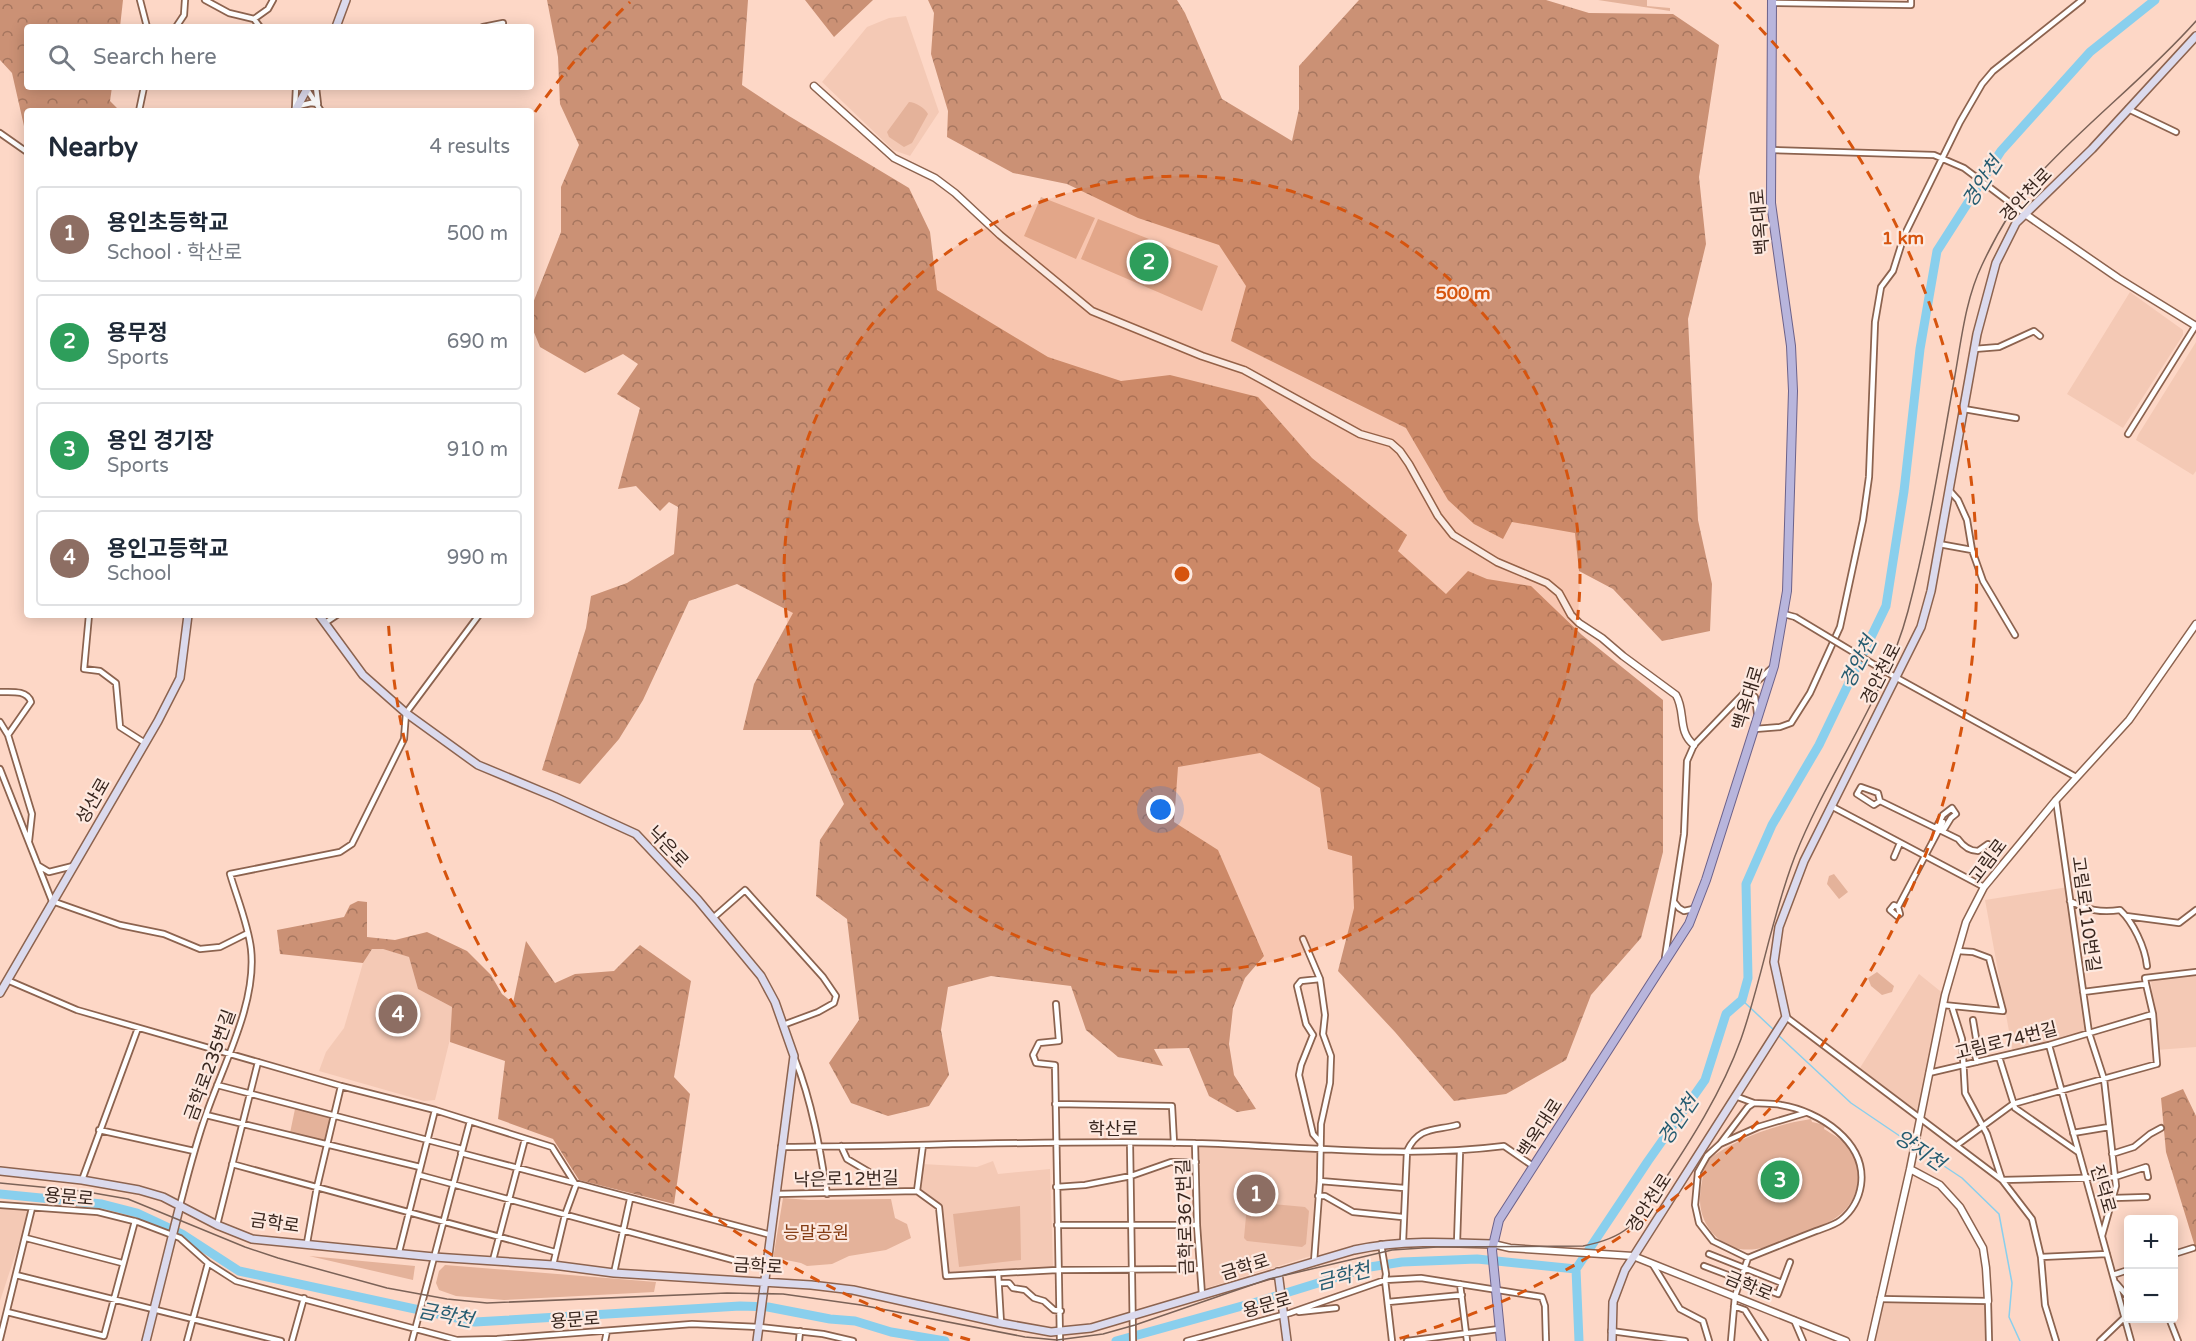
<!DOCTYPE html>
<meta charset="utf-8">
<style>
body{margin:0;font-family:"Varela Round","Noto Sans KR",sans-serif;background:#f2f2f3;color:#1f2937}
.controls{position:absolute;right:18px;bottom:18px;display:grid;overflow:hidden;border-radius:6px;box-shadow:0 3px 15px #0003}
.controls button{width:54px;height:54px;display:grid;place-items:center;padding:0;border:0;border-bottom:2px solid #e0e1e3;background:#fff;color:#1f2937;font:30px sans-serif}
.you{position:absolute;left:1161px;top:810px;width:21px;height:21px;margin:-15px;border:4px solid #fff;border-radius:50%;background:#1a73e8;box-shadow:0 0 0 9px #1a73e833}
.badge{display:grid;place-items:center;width:39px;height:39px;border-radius:50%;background:#ea580c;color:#fff;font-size:20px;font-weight:700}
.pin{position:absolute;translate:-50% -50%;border:3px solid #fff;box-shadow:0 2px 6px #0006}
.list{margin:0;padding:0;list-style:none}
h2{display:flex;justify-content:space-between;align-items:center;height:78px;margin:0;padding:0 24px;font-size:26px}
h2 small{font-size:20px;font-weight:400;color:#747a83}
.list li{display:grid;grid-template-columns:39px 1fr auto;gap:18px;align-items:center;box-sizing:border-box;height:96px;margin:0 12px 12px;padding:0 12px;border:2px solid #e0e1e3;border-radius:6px}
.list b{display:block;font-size:22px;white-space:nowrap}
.list p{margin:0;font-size:20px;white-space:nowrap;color:#747a83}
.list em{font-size:20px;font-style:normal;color:#747a83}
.icon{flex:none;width:33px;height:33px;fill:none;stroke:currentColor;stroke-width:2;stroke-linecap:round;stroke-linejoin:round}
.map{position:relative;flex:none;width:2196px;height:1341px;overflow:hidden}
.search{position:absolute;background:#fff;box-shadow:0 3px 15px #0003;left:24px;top:24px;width:510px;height:66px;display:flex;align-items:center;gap:15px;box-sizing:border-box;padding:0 21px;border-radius:6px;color:#747a83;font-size:22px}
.panel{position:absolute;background:#fff;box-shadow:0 3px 15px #0003;left:24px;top:108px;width:510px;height:510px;border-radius:6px}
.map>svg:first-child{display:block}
</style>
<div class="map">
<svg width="2196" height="1341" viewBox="0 0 2196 1341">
<defs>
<pattern id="forest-crowns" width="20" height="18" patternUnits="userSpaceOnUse" patternTransform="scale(1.5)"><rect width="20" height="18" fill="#cb9175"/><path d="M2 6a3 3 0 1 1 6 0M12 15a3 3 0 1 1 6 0" fill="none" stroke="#a6765f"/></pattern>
</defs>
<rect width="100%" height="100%" fill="#fdd7c6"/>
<path fill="#f4c9b5" d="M906 16 939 112 910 156 893 150 822 82 867 27 889 18Z
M2130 292 2183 330V335L2123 428 2067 394Z
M2196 342V471L2193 475 2136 440 2138 435Z
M2068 887 2089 1033 2013 1053 1985 900Z
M372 949H383L409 957 418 989 452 1007 451 1035 435 1100 424 1101 319 1071 326 1052 344 1028 363 963Z
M1919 974 1945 995 1920 1117 1858 1071Z
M2196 974V1047L2156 1050 2151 979Z
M1195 1143 1320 1149 1311 1256 1203 1289 1197 1225Z
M993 1161 998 1174 1050 1169 1053 1267 948 1273 942 1206 919 1190 922 1164 977 1167Z
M0 1207 24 1209 29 1213 0 1301Z
M1880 1299 1988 1301 1989 1341H1871Z"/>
<path fill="#e4b29a" d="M1598 0H1647V6L1670 8V11Z
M909 102C915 102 925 108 928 114L912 143 904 147 889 137 887 132Z
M1041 197 1095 218 1076 259 1024 236Z
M1098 219 1218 266 1202 311 1081 259Z
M1834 874 1848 892 1839 899 1827 884 1829 876Z
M1877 972 1894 986 1892 992 1882 995 1871 986 1868 978Z
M295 1109 331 1117 326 1141 290 1133Z
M1811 1119 1812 1122 1825 1125 1824 1129C1832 1134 1840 1138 1846 1145 1866 1167 1860 1201 1837 1217 1824 1226 1809 1231 1795 1236 1782 1241 1769 1247 1756 1249 1725 1254 1699 1228 1700 1198 1700 1190 1702 1183 1703 1175L1701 1172 1707 1163 1706 1161C1737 1138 1773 1125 1811 1119Z
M783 1198 809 1200 891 1199 895 1218 907 1224 911 1238 886 1250 849 1256 832 1264 807 1266 801 1263 781 1259 779 1272 771 1271Z
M1250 1202 1305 1207 1309 1211 1306 1244 1302 1247 1247 1241 1244 1238 1247 1205Z
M1020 1206 1021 1260 959 1267 953 1214Z
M309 1256 415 1266 413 1280Z
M445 1265 656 1282 654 1292 504 1300 456 1296 439 1290 436 1283 439 1271Z"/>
<path fill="url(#forest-crowns)" d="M0 0H123L120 27H27V87H112L110 101 120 111H27V132L24 126 12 73 0 60Z
M547 0H748L742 85 789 116 909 188 930 232 937 290 1048 357 1121 381 1170 375 1258 397 1312 458 1407 535 1398 551 1446 594 1468 571 1487 579 1531 586 1582 635 1663 700V852L1641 938 1591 995 1566 1060 1506 1094 1454 1101 1395 1032 1338 971 1354 908 1352 856 1328 849 1320 788 1260 753 1178 767 1174 822 1218 850 1264 956 1245 978 1233 1008 1229 1044 1234 1075 1256 1109 1237 1112 1209 1096 1189 1048 1154 1049 1163 1066 1118 1057 1086 1030 1071 986 991 976 948 987 941 1030 949 1075 929 1106 888 1116 851 1103 829 1063 859 1020 847 919 816 896 820 840 844 804 811 730H743L754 684 793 613 737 584 689 601 643 700 619 739 580 784 542 770 586 628 591 596 627 583 674 554 678 507 669 502 660 511 636 486 618 489 640 408 617 394 638 364 623 354 585 373 540 347 531 325V308L561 232V187L579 145 560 104 558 57Z
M805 0H873L834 37Z
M928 0H1177L1185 13 1222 99 1292 141 1299 109V66L1359 0H1546L1589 13 1673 14 1719 45 1699 177 1706 244 1688 319 1698 520 1712 584 1710 631 1662 641 1613 589 1579 571 1575 533 1512 522 1503 539 1474 524 1448 500 1406 428 1231 341 1246 286 1219 245 1138 218 1067 184 1013 173 947 137 948 111 931 54 934 13Z
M358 901 367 902V937L395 940 427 932 467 951 491 975 502 994 513 1003 526 941 555 983 575 974 614 971 640 945 691 981 674 1077 690 1094 674 1204 579 1180 553 1139 498 1119 505 1061 450 1042 452 1007 418 989 409 957 383 949H372L363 963 280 954 277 930 344 917 350 905Z
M2183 1089 2196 1116V1250L2166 1152 2161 1098Z"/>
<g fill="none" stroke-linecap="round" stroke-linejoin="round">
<path stroke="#89cfed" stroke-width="1.5" d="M1742 1000 1775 1031
M1778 1035 1851 1103 1913 1145
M1917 1148 1962 1178 1999 1214 2012 1283 2009 1317 2020 1341"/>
<path stroke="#89cfed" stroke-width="9" d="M0 1194 102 1204 137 1213 182 1234 239 1271 475 1322 740 1306 768 1307 830 1319 855 1321 891 1332 945 1341
M1116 1341 1260 1301 1370 1267 1402 1262 1477 1259 1576 1269
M1579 1341 1576 1269 1648 1161 1705 1080 1726 1014 1742 1000 1748 978 1746 884 1772 825 1819 745 1886 606 1904 491 1920 349 1937 251 2001 151 2090 52 2155 0"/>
<g stroke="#8c634f" stroke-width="8">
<path id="minor" d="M140 0 147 27
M205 0 229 13 254 19 260 27
M1772 3 1911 5V0
M254 19 268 9 273 0
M176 27 184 15 185 0
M483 27 503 23
M306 88 321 111
M298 106 311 103 318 104 316 87
M295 108 296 87
M2128 109 2176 132
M139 111 144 87
M0 133 27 152
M1771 150 1934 155 1964 168 2025 214
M1974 349 1999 347 2034 331 2040 336
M1964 409 2016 418
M2128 434 2196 325
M1950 491 1958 500 1967 520 1972 550
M1939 544 1972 550 1983 581 2015 635
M1784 614 1795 617
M89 615 84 669 100 671 116 683 120 727 145 743
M325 623 337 615
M1888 673 2076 777
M0 692C12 692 27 690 31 702L8 735
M1744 693 1749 692 1755 697 1757 713
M0 722 8 735 32 814 29 841
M1755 729 1780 727 1791 723 1810 693 1840 627 1863 520 1869 477 1875 322 1881 287 1893 271 1904 236 1960 122 1982 84 1993 71 2082 0
M0 769 52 901 120 925 164 934 200 949 220 947 248 933
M2056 800 2089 1033 2104 1079 2116 1186 2102 1236
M1880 801 1874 805 1857 794 1861 787 1878 793 1880 801 1958 839C1963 846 1969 851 1978 851L1988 844 1993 848
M1831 806 1984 887
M1936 828 1943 815 1952 808 1956 814 1951 818 1943 831
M1894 857 1900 843
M39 866 49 872 73 866
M2070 901C2087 910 2101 913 2120 910 2133 922 2145 947 2147 966
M1674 902 1679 908 1684 911 1693 909
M1898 907 1894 905 1890 910 1897 916 1900 914 1898 907 1943 822
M2126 916 2179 923 2196 910
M713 918 745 890 823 977 836 996 834 1003 818 1012 783 1025
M1303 939 1320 979 1325 1015 1323 1034 1331 1056 1330 1083 1321 1124 1320 1181 1314 1262
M1665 957 1684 834 1687 761 1694 745 1744 693 1772 668
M7 980 77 1010 341 1086 435 1110 552 1147 576 1185
M2146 984 2145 978 2196 972
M1056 1004 1059 1041 1039 1043 1033 1055 1036 1063 1055 1065 1060 1341
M1943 1005 2003 1011 1989 958 1973 952 1958 951
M1952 1007 1962 1039 1965 1093 1987 1134 2002 1180 2115 1177 2146 1167 2148 1177
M1786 1017 2002 1180 2032 1219 2041 1257 2045 1305 2056 1341
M1973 1020 1977 1044 1973 1048 1977 1062
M1313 1035 1301 1065 1299 1075 1313 1134 1320 1142
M1313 1035 1306 1024 1297 986 1301 981 1320 979
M2049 1045 2131 1341
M1999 1057 2015 1108 2078 1152
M795 1059C812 1102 820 1148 827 1194
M1929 1073 2049 1045 2153 1014
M217 1085 462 1149
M1735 1096 1754 1103 1748 1107 1720 1144 1707 1156 1698 1172 1695 1205 1699 1223 1713 1241 1748 1258C1770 1249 1793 1240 1816 1231 1824 1228 1835 1225 1841 1220 1852 1211 1859 1198 1861 1185 1867 1142 1819 1111 1781 1105 1772 1103 1763 1104 1754 1103
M1055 1104 1172 1106 1174 1143
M206 1115 420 1167
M99 1130 194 1151
M2073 1133 2109 1127
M1130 1143 1133 1341
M1195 1143 1197 1225 1202 1295
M1720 1144 1758 1127 1805 1113
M923 1145 917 1191 939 1207 946 1276 1057 1270 1200 1269
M1957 1145 2013 1104 2157 1064 2153 1014 2146 984 2083 992
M841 1146 847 1159 869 1172
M781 1147C919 1146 1057 1140 1195 1143 1298 1146 1402 1159 1504 1146L1533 1166
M461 1153 771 1235
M2112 1154 2134 1147 2150 1134 2161 1128
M232 1164 555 1252
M419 1175 766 1269
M82 1180 138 1028
M1320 1181 1404 1188
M1056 1187 1085 1185 1131 1176 1171 1162H1196
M776 1194 917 1191
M1318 1196H1325L1353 1212 1402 1217
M2113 1198 2147 1197
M0 1205 98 1212 138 1222 180 1238 208 1263 236 1281 457 1340 497 1339 692 1324 759 1327 823 1334 853 1341
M180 1205C188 1174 196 1142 207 1112 224 1063 257 1002 251 949 248 924 237 898 230 874L340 852 352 844 404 739 406 713 479 615
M217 1225 258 1062
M1057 1225H1197
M26 1238 122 1263
M1403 1242 1407 1151C1419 1126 1435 1131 1457 1125
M307 1243 317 1187 341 1086
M1457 1243 1460 1152
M1381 1244 1386 1274 1385 1280 1392 1341
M399 1252 435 1110
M1709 1254 1782 1283
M2174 1254 2193 1248
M2041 1257 2107 1254
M493 1260 525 1139
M553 1265 565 1215 576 1185
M1653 1265 1680 1309 1703 1321 1709 1341
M1704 1266 1778 1294 1790 1262
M614 1273 630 1199
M998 1273 1001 1323
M16 1275 281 1341
M2113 1275 2128 1270
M999 1283H1009L1013 1288 1025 1290 1034 1298 1044 1301 1054 1310 1061 1311
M2116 1283 2128 1297
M1460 1284 1467 1341
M1880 1299 1988 1301 1989 1341
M1388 1302 1462 1295
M1734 1306 1745 1310 1765 1341
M7 1312 104 1336 135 1221
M1299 1312 1336 1308
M2169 1318 2178 1341
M1794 1320 1803 1341
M1611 1331 1685 1341
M0 1339 32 1208
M187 1341 208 1263
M292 1341 304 1298
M412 1341 470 1121
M605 1341 607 1331
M799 1341 800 1331
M1187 1341 1290 1313 1385 1280 1421 1278 1542 1297 1545 1306 1546 1341
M1407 1341 1499 1329
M1731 1341 1735 1296 1748 1258
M2100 1341 2125 1317 2128 1316"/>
</g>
<g stroke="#8c634f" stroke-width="9">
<path id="tertiary" d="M814 86 894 158 935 178 955 193 1000 235 1092 311 1202 356 1244 370 1360 434 1391 443 1400 451 1409 464 1438 516 1453 535 1497 562 1547 583 1559 593 1571 615 1579 623 1602 638 1623 656 1676 695C1686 712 1677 731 1694 745
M2025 214 2118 278 2196 326
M1910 1169 1940 1185 1960 1207 1983 1248 1986 1268 1988 1301
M1493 1244 1510 1248 1633 1256 1846 1341
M1871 1341 1910 1169 1945 995 1966 922 1984 887 2056 800 2129 720 2196 624"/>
</g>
<g stroke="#8c634f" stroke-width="10">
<path id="secondary" d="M336 27 346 0
M295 111 308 87
M319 615 363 675 406 713 478 765 555 797 636 834 698 900 761 976 775 1002 794 1056 757 1341
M0 993 158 721 180 678 188 615
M0 1171 82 1180 139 1190 163 1197 217 1225 252 1239 434 1257 553 1265 614 1273 811 1285 853 1290 1001 1323 1051 1332 1091 1328 1354 1250C1400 1240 1446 1242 1493 1244
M1278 1272 1287 1341
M146 1341 180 1205
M1612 1341 1613 1302 1625 1270 1786 1017 1774 962 1779 927 1804 861 1921 627 1931 591 1977 334 1996 263 2016 223 2092 149 2196 36"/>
</g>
<g stroke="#6c628a" stroke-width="10">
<path id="primary" d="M1501 1341 1492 1250 1499 1220 1689 924 1706 880 1774 666 1787 591 1793 391 1791 346 1771 203 1772 0"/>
</g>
<use href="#minor" stroke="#fff" stroke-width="4.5"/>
<use href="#tertiary" stroke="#fff" stroke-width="6"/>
<use href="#secondary" stroke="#dbdaed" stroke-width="7"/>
<use href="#primary" stroke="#b8b5dc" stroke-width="8"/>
<path stroke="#7b6257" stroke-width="1.5" d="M0 1183 82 1191 128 1199 245 1247 278 1258 387 1288 447 1299 487 1303 727 1293 783 1294 861 1305 1025 1337 1057 1340 1103 1334 1135 1325 1269 1279 1392 1250 1437 1247 1583 1246C1599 1243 1616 1238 1629 1227 1641 1217 1650 1202 1659 1188 1690 1142 1722 1092 1741 1039 1762 979 1772 915 1795 856 1828 772 1885 698 1908 611 1928 536 1940 458 1954 381 1961 343 1965 300 1982 265 1998 231 2018 197 2043 170 2092 118 2149 74 2196 21"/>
<g stroke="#8c634f" stroke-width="8" stroke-linecap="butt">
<path id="minor-bridge" d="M1795 617 1888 673"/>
</g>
<use href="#minor-bridge" stroke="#fff" stroke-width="4.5"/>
</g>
<circle cx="1182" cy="574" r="398" fill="#d6540e" fill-opacity=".12"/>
<g fill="none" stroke="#d6540e" stroke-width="3" stroke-dasharray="10 8">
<circle cx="1182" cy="574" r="398"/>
<path d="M970 1340A795 795 0 0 1 388 616M535 112A795 795 0 0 1 630 2M1734 2A795 795 0 0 1 1394 1340"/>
</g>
<g text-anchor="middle" stroke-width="4.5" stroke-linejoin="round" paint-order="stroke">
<g font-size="18" fill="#38261e" stroke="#fde9e0">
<text transform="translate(2026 195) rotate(-47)" y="6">경안천로</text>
<text transform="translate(1760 222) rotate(-95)" y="6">백옥대로</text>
<text transform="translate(1881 674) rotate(-63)" y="6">경안천로</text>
<text transform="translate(1748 698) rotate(-73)" y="6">백옥대로</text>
<text transform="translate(93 801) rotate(-60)" y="6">성산로</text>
<text transform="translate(668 847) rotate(46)" y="6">낙은로</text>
<text transform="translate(1988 861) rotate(-53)" y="6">고림로</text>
<text transform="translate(2086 914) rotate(82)" y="6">고림로110번길</text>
<text transform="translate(2006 1041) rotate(-14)" y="6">고림로74번길</text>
<text transform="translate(210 1065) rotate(-70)" y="6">금학로235번길</text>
<text transform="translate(1540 1128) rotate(-57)" y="6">백옥대로</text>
<text x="1113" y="1135">학산로</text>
<text transform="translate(846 1179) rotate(-1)" y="6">낙은로12번길</text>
<text transform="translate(2103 1189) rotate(74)" y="6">진덕로</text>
<text transform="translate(69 1197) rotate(5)" y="6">용문로</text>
<text transform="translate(1649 1203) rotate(-57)" y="6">경안천로</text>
<text transform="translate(1185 1217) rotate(-92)" y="6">금학로367번길</text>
<text transform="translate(275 1223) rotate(8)" y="6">금학로</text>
<text transform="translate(758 1266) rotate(3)" y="6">금학로</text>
<text transform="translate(1245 1267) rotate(-17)" y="6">금학로</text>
<text transform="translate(1749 1286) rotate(22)" y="6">금학로</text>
<text transform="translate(1267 1305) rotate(-16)" y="6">용문로</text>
<text transform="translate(575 1320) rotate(-4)" y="6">용문로</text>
</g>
<g font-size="18" fill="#853d14" stroke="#fde9e0">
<text x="816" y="1239">능말공원</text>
</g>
<g font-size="20" font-style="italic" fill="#255c71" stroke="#fde9e0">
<text transform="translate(1982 182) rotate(-57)" y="7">경안천</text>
<text transform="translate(1858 662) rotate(-63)" y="7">경안천</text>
<text transform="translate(1678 1120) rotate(-56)" y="7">경안천</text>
<text transform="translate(1920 1150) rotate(34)" y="7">양지천</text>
<text transform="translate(1343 1276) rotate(-15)" y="7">금학천</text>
<text transform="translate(446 1315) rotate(11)" y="7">금학천</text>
</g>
</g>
<circle cx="1182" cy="574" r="9" fill="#d6540e" stroke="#fde9e0" stroke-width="3"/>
<g font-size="18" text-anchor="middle" font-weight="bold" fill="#d6540e" stroke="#fde9e0" stroke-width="4.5" stroke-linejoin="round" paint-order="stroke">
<text x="1903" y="244">1 km</text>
<text x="1463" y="299">500 m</text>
</g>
</svg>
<div class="controls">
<button>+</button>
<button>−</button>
</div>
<div class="you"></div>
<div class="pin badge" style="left:1256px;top:1194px;background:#8d6e63">1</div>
<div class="pin badge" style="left:1149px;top:262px;background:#2e9e5b">2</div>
<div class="pin badge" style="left:1780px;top:1180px;background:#2e9e5b">3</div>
<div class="pin badge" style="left:398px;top:1014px;background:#8d6e63">4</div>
<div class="search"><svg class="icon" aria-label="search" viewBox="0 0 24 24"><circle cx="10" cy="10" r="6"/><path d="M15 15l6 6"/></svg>Search here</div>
<section class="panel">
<h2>Nearby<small>4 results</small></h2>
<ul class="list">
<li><span class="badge" style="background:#8d6e63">1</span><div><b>용인초등학교</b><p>School · 학산로</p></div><em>500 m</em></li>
<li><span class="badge" style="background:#2e9e5b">2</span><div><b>용무정</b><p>Sports</p></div><em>690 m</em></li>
<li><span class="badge" style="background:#2e9e5b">3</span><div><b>용인 경기장</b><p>Sports</p></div><em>910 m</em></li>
<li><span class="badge" style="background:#8d6e63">4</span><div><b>용인고등학교</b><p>School</p></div><em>990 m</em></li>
</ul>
</section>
</div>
